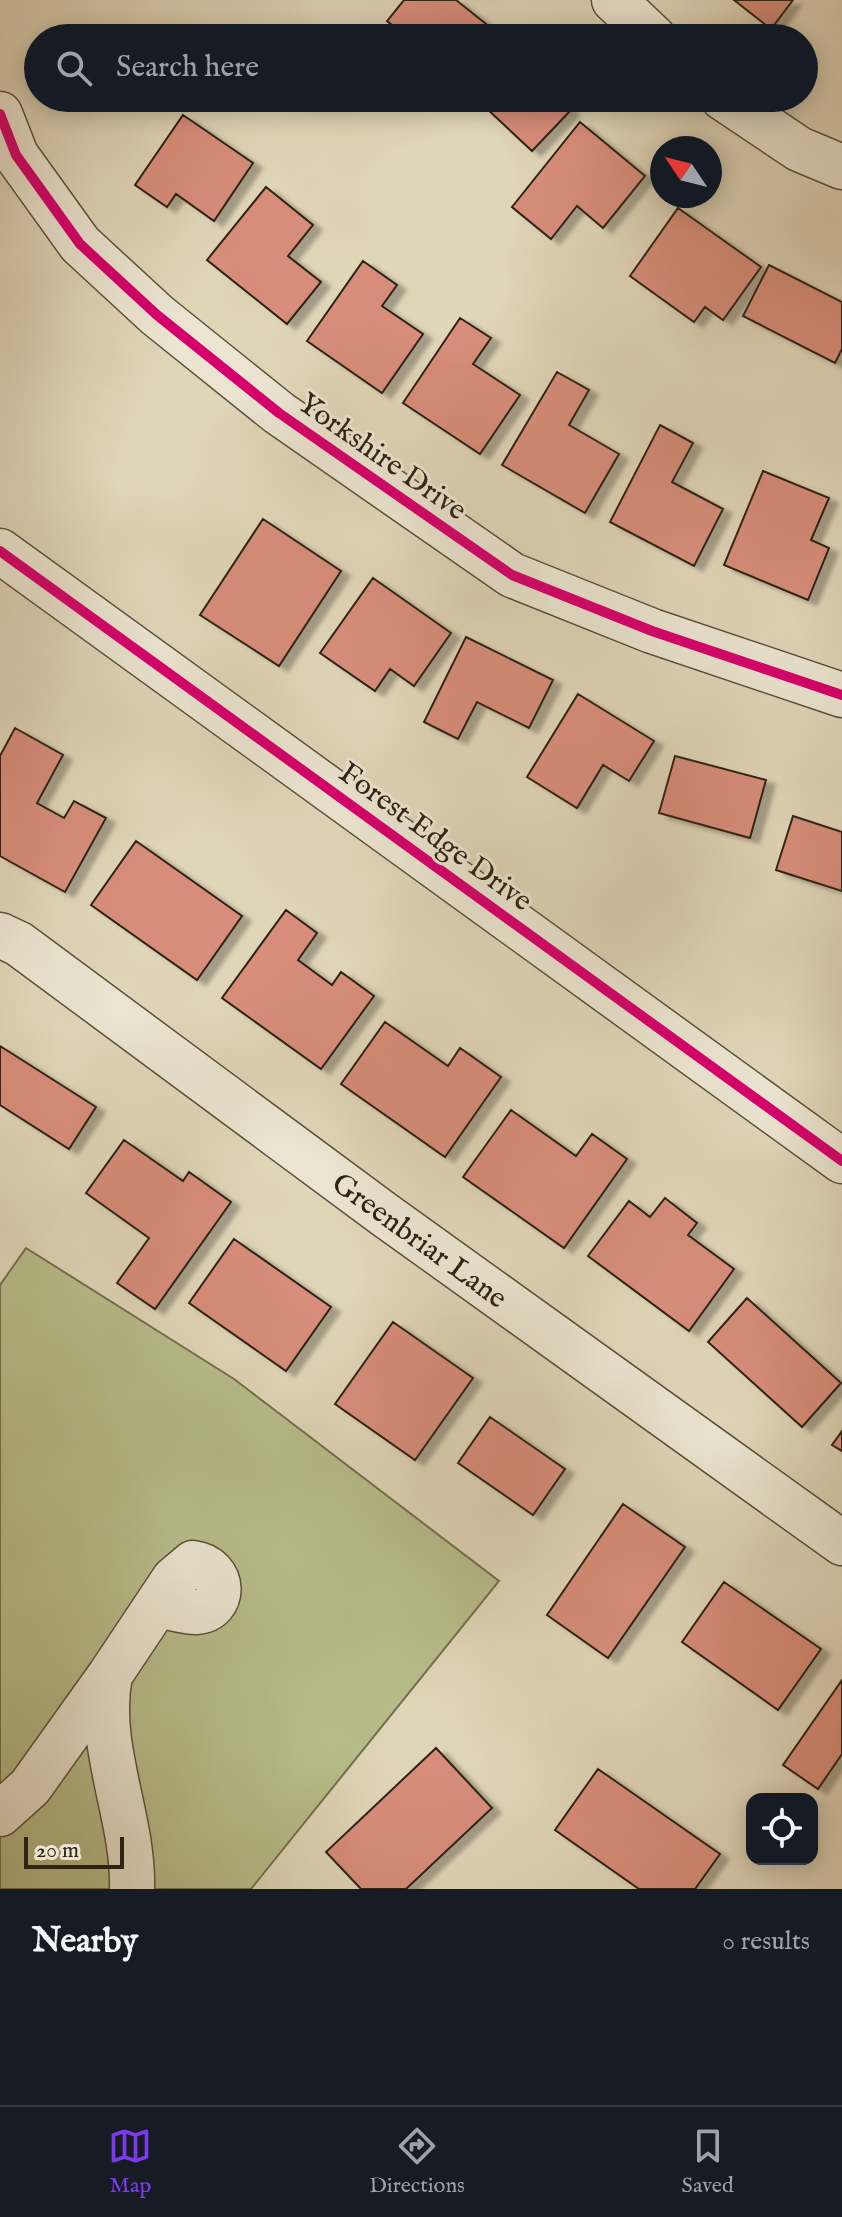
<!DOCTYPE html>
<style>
body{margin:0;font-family:"IM FELL English",serif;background:#242831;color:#f1f3f6}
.controls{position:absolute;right:24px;bottom:24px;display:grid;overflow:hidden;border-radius:16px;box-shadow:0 4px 20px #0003}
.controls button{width:72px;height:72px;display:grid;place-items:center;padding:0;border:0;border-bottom:2px solid #363941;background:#171b24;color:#f1f3f6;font:40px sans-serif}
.compass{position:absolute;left:650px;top:136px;width:72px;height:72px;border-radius:50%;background:#171b24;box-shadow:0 4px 20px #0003;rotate:305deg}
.scale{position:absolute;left:24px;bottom:20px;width:100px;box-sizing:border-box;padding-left:8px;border:4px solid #2f2313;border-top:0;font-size:22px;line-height:28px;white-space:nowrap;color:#2f2313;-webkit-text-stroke:6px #eae4d0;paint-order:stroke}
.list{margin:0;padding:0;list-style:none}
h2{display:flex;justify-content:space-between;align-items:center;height:104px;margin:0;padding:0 32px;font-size:34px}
h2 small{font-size:26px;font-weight:400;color:#9ea1a6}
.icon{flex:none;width:44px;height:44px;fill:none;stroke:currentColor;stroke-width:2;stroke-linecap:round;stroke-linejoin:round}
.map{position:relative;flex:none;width:842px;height:1889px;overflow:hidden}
.search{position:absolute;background:#171b24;box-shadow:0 4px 20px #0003;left:24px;right:24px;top:24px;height:88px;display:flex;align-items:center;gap:20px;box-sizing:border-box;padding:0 28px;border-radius:44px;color:#9ea1a6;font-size:30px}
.sheet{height:216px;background:#171b24}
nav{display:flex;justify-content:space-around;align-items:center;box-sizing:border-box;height:112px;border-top:2px solid #363941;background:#171b24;font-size:22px;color:#9ea1a6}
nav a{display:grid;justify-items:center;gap:4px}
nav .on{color:#7c3aed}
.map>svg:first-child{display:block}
</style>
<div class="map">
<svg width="842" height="1889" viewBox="0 0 842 1889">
<defs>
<filter id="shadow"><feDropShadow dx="9" dy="5" stdDeviation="2" flood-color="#0004"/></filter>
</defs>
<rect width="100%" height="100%" fill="#dfd5b7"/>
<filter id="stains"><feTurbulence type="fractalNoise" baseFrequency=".0025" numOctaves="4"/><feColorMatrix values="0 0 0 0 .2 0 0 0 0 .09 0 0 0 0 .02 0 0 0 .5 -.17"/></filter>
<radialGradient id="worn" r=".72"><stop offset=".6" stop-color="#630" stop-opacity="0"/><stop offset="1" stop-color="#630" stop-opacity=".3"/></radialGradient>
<path fill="#b7bc8a" stroke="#73704e" stroke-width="2" d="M26 1248 234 1379 499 1581 251 1889H0V1285Z"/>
<path fill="#d78d7a" stroke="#2f2313" stroke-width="2" filter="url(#shadow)" d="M404 0H456L491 28 483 38H408L387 21Z
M734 0H793L771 29Z
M493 98H558L571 110 532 151 485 107Z
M183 115 253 163 214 221 176 194 167 207 135 185Z
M580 122 645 176 603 228 577 206 551 239 512 207Z
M266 187 313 225 288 256 321 282 287 324 207 260Z
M678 208 761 267 723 320 705 307 694 322 630 276Z
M363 261 397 285 382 306 423 334 382 393 307 341Z
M769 265 842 302V349L835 363 743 316Z
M460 318 491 338 473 364 520 395 480 454 403 403Z
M557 372 589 390 569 425 619 454 585 513 502 465Z
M660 425 693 443 672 482 723 509 694 566 610 522Z
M763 471 829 498 811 540 829 548 808 600 724 565Z
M263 519 341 571 279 666 200 615Z
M373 578 451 633 414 686 390 669 375 691 320 653Z
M466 637 553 680 529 728 477 702 458 739 424 722Z
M578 694 654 741 629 781 603 765 577 808 527 777Z
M15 728 63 755 37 803 64 818 74 801 106 818 65 892 0 856V756Z
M675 756 766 780 750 838 659 813Z
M793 816 842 832V891L776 870Z
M136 841 242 916 197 980 91 905Z
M286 910 317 933 298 960 332 985 341 972 374 996 321 1069 222 998Z
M385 1022 448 1066 460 1048 501 1077 445 1157 341 1084Z
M0 1046 96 1107 69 1149 0 1105Z
M511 1110 576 1156 592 1134 627 1159 564 1248 463 1177Z
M124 1140 183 1181 189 1172 231 1202 155 1309 117 1283 149 1238 86 1193Z
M665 1198 697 1223 688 1235 734 1269 689 1331 588 1256 629 1201 650 1217Z
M234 1239 331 1307 286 1371 189 1303Z
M747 1298 841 1383 802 1427 708 1342Z
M393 1322 473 1378 415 1460 335 1404Z
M490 1417 565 1469 533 1515 458 1463Z
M842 1431V1451L832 1445Z
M623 1504 685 1547 608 1658 547 1615Z
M724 1582 821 1649 778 1710 682 1642Z
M842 1680V1754L818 1789 783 1765Z
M436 1748 492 1808 406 1889H361L326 1852Z
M598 1769 720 1854 695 1889H639L555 1830Z"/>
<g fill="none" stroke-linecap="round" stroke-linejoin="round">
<g stroke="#5b503c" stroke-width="47">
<path id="minor" d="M614 0 654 38
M723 98 799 149 842 167
M0 114 16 155 80 244 157 315 279 413 512 575 652 631 842 695
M0 551 842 1161
M0 935 19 944 385 1215 842 1543
M110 1675C96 1747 134 1817 132 1889
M0 1814 30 1787 110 1675 174 1579 193 1563C226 1567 227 1610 196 1612 184 1612 169 1607 158 1605"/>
</g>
<use href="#minor" stroke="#eae4d0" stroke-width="44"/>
<g stroke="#eae4d0" stroke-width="15">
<path id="cycleway" d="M0 114 16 155 80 244 157 315 279 413 512 575 652 631 842 695
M0 551 842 1161"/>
</g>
<use href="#cycleway" stroke="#d6006c" stroke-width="10"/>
</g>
<g text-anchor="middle" stroke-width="6" stroke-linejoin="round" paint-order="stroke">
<g font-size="30" fill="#2f2313" stroke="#eae4d0">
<text transform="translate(383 456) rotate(35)" y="10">Yorkshire Drive</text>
<text transform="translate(436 836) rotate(36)" y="10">Forest Edge Drive</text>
<text transform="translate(420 1240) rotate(36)" y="10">Greenbriar Lane</text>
</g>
</g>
<rect width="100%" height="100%" filter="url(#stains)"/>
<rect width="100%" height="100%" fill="url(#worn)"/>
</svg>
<div class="controls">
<button><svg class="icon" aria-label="locate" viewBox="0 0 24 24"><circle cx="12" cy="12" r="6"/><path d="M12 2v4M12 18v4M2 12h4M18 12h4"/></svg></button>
</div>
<svg class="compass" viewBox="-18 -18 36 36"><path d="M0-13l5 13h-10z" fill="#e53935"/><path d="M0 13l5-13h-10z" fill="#9ea1a6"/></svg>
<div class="scale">20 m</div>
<div class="search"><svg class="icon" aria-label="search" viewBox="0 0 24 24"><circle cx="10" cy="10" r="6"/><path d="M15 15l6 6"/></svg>Search here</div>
</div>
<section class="sheet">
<h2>Nearby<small>0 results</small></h2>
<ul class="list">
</ul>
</section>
<nav>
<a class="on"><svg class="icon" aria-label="map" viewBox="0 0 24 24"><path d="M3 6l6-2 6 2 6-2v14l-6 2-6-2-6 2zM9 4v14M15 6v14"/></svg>Map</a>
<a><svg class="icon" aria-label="directions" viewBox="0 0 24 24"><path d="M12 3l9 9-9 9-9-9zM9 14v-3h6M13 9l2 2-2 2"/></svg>Directions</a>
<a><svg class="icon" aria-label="saved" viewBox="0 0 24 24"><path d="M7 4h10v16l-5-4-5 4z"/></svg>Saved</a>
</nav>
